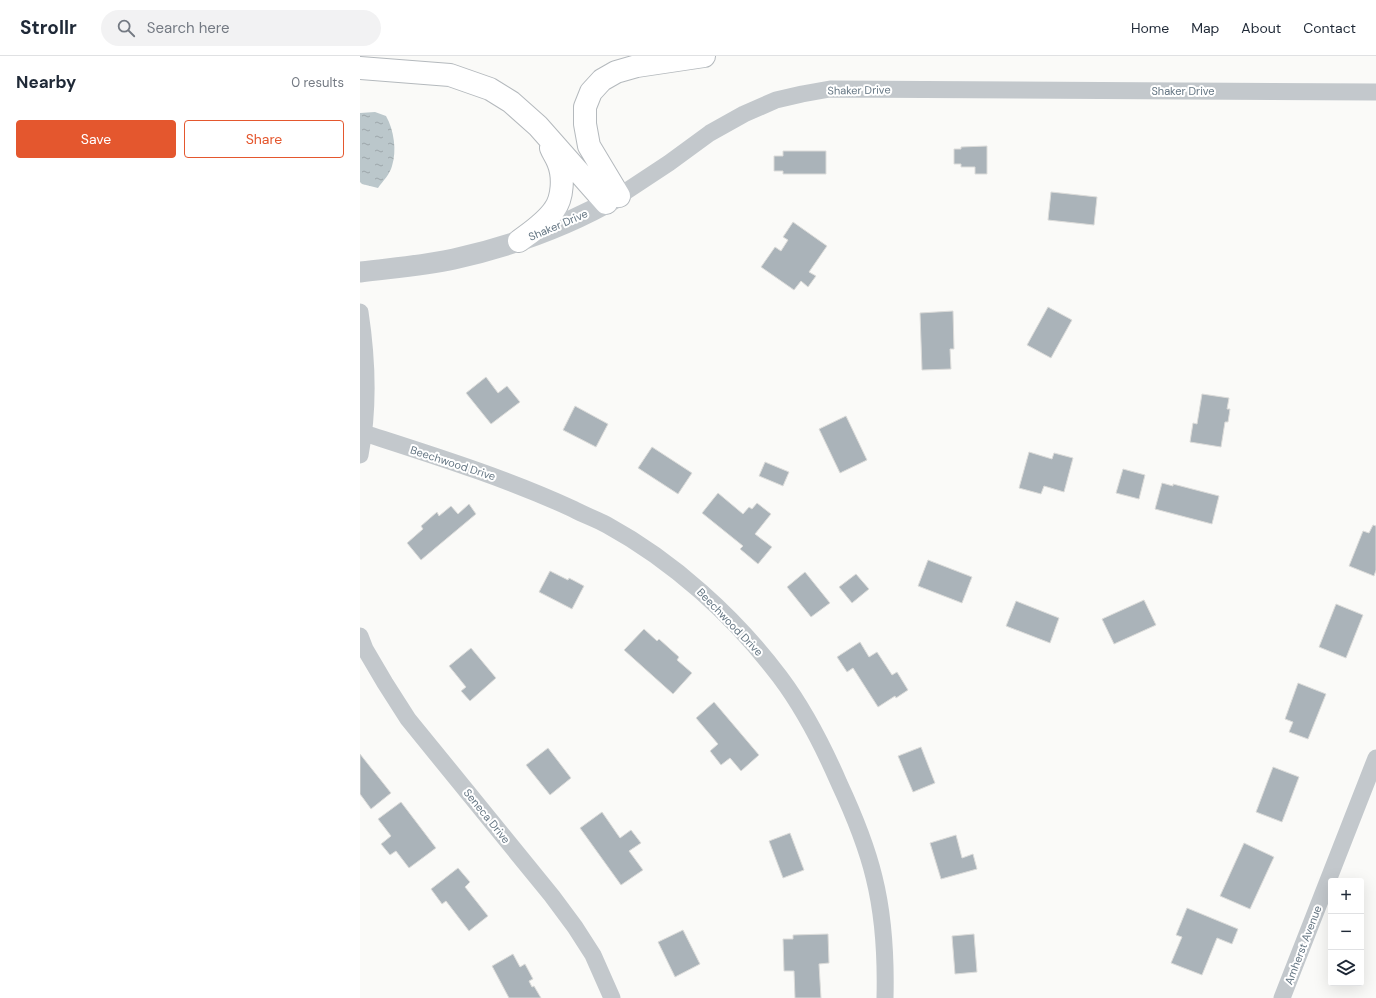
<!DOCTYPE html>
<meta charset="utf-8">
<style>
body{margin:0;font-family:"DM Sans",sans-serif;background:#f2f2f3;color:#1f2937}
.controls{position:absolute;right:12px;bottom:12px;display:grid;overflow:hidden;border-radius:4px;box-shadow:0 4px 16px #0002}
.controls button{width:36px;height:36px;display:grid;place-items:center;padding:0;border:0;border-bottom:1px solid #e0e1e3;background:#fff;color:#1f2937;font:20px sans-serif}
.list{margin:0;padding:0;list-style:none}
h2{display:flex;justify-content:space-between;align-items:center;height:52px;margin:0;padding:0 16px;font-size:17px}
h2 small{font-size:13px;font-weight:400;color:#747a83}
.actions{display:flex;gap:8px;padding:12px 16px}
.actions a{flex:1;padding:9px 0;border:1px solid #e4572e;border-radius:4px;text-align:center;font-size:14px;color:#e4572e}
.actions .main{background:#e4572e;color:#fff}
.icon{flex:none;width:22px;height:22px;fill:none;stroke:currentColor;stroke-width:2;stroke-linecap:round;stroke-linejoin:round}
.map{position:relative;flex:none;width:1016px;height:942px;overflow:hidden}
header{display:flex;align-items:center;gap:24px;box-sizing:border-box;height:56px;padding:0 20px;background:#fff;border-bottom:1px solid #e0e1e3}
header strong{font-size:19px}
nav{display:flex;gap:22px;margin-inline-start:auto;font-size:14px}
.search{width:280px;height:36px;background:#f2f2f3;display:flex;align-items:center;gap:10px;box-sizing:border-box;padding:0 14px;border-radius:22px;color:#747a83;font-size:15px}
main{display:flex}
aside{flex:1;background:#fff}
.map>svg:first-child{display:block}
</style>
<header>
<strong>Strollr</strong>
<div class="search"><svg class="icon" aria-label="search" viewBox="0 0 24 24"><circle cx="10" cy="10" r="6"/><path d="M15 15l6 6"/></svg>Search here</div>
<nav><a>Home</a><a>Map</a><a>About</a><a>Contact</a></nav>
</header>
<main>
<aside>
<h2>Nearby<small>0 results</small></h2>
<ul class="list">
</ul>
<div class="actions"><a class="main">Save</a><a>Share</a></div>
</aside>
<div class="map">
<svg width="1016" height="942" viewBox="0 0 1016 942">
<defs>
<pattern id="water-ripples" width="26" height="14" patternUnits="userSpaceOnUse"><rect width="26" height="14" fill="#bbc7cb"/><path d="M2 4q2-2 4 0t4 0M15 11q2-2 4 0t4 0" fill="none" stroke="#9ca6aa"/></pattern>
</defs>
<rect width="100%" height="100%" fill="#fafaf8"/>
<path fill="url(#water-ripples)" d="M15 56 26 60C34 74 37 95 32 110 30 118 23 125 18 132L2 128 0 126V57Z"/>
<path fill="#aab3b9" stroke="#dcdcda" d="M627 90V118H615V111H601V108H594V93H601V91Z
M423 95H466V118H423V115H414V100H423Z
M691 136 737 141 734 169 688 164Z
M433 166 467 190 449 216 456 220 448 231 441 225 434 234 401 211 415 191 421 195 428 184 423 181Z
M688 251 712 264 691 302 667 289Z
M593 255 594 293H590L591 313 562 314 560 257Z
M126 321 138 337 147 330 160 346 131 368 106 337Z
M842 338 869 342 867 353H870L868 366H865L861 391 830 386 833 367 837 368Z
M215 350 248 368 236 391 203 374Z
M486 360 507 404 480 417 459 373Z
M292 391 332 417 318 438 278 412Z
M669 396 692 403 694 397 713 402 704 436 684 430 681 438 659 432Z
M405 406 429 416 423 430 399 420Z
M763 413 785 419 779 443 756 437Z
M802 427 813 430V428L859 440 852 468 795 453Z
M358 437 383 458 389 451 392 453 397 447 411 458 395 478 412 491 398 508 380 493 383 490 342 457Z
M109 448 116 458 61 504 47 487 63 473 61 470 77 456 79 460 91 450 98 458Z
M1013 469 1016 470V514L1014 520 989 510 1003 475 1009 477Z
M568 504 612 521 602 547 558 530Z
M190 515 208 524 209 522 224 530 212 553 179 536Z
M445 516 470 547 451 561 427 531Z
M496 518 509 533 492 547 479 531Z
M784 544 796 569 754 588 742 563Z
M656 545 699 562 690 587 646 570Z
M976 548 1003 559 986 602 959 591Z
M284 573 297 585 299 583 319 601 317 604 332 617 313 638 264 594Z
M500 586 509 601 517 596 532 619 537 616 548 634 536 642 535 640 518 651 493 612 487 616 477 601Z
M111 592 136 622 110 645 101 635 106 631 89 610Z
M938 627 966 638 948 683 929 676 933 666 925 663Z
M354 646 399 699 381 715 370 702 361 709 350 695 358 688 336 662Z
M561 691 575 727 553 736 538 700Z
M188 692 211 722 190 739 166 709Z
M0 698 31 737 11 753 0 738Z
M913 711 939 721 922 766 896 756Z
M41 746 76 792 49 812 36 795 30 799 21 788 31 780 18 763Z
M242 756 260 782 271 774 281 787 269 795 283 814 261 829 220 772Z
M430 777 444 814 423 822 409 785Z
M596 779 602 802 613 798 617 813 581 823 570 787Z
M884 787 914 801 890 853 860 840Z
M98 812 110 826 105 831 128 860 109 875 86 845 82 848 71 833Z
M827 852 878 873 872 888 857 882 842 919 811 907 822 881 816 879Z
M323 874 340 908 315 921 298 886Z
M468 878 469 907 459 908 461 942H435L434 915H424L423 883H433V879Z
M614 878 617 916 595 918 592 880Z
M153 898 160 911 165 908 173 923 169 925 172 931 174 930 181 942H149L132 910Z"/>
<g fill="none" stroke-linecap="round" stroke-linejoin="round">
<g stroke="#b4b9bd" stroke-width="24">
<path id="motorway" d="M0 12 90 19 130 33 151 46 178 70 246 147
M259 140 229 90 225 68V51L231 36 242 24 256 16 277 10 344 0
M159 185C171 176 185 167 194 154 203 142 204 120 198 106 196 101 193 97 191 92"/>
</g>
<path stroke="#c3c8cc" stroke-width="17" d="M259 140 309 107 350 77 384 58 416 44 442 38 470 33 1016 36
M0 256C7 302 9 353 0 399
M4 377C75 400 146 422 213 453 224 459 236 463 247 469 313 505 375 561 420 621 444 653 463 690 479 727 493 757 506 788 514 821 524 861 526 901 525 942
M0 580 5 593 25 627 48 663 192 840 215 871 233 899 252 942
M922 942 1016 702"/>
<path stroke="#c3c8cc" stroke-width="21" d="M0 216C31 212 63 210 94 203 152 190 208 170 259 140"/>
<use href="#motorway" stroke="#fff" stroke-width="22"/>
</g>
<g text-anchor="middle" stroke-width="4" stroke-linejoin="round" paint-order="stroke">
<g font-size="11" fill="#657683" stroke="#fff">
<text transform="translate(499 34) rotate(-1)" y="4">Shaker Drive</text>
<text x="823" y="39">Shaker Drive</text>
<text transform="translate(198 169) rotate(-23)" y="4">Shaker Drive</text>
<text transform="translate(93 407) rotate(18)" y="4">Beechwood Drive</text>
<text transform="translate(370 566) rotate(46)" y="4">Beechwood Drive</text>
<text transform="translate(127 760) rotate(51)" y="4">Seneca Drive</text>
<text transform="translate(943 889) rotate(-69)" y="4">Amherst Avenue</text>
</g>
</g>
</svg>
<div class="controls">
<button>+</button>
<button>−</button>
<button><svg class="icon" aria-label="layers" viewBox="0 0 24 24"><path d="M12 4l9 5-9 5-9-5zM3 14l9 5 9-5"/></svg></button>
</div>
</div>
</main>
